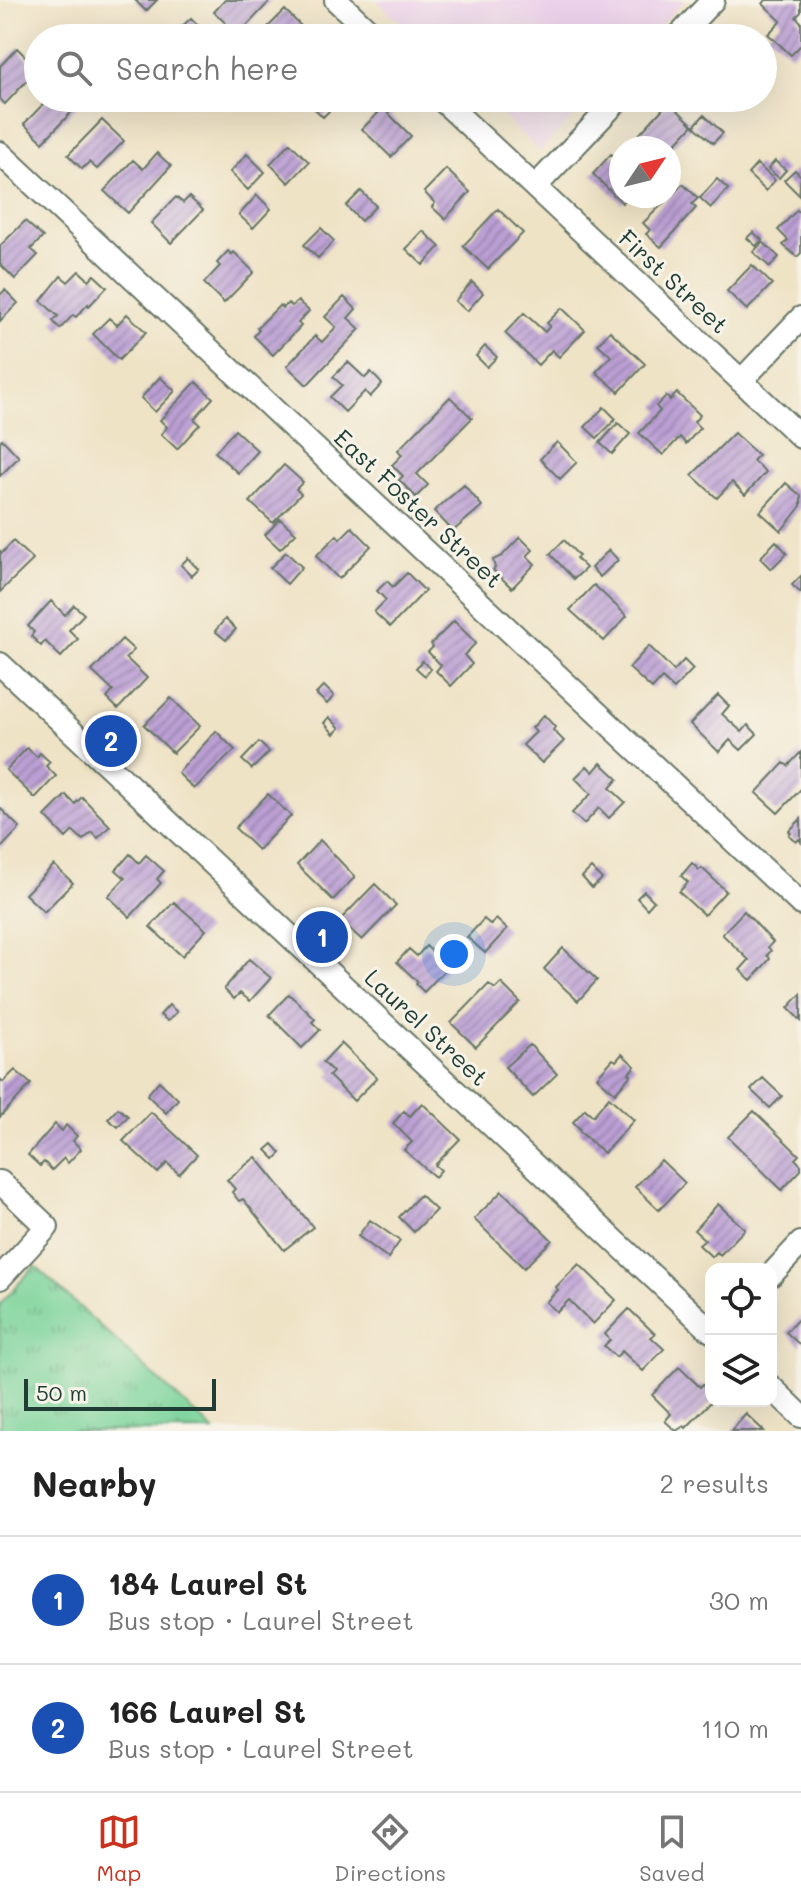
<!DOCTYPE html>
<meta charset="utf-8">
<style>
body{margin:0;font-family:Mali,sans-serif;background:#f6f6f6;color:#222}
.controls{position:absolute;right:24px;bottom:24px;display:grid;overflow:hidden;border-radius:16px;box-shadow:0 8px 32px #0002}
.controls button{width:72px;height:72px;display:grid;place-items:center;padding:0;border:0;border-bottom:2px solid #e0e0e0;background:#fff;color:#222;font:40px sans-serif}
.compass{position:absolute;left:609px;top:136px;width:72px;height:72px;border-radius:50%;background:#fff;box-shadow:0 8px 32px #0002;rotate:55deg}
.scale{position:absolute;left:24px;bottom:20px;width:192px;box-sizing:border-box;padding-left:8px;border:4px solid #1f3d34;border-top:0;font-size:22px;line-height:28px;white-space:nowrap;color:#1f3d34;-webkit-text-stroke:6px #f7f3e8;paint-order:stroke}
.you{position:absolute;left:454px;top:954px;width:28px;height:28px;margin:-20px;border:6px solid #fff;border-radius:50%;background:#1a73e8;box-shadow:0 0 0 12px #1a73e833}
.badge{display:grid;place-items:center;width:52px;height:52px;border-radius:50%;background:#c8321e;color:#fff;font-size:26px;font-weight:700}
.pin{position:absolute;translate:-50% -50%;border:4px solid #fff;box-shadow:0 2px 8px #0006}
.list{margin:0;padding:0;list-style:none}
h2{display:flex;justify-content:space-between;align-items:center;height:104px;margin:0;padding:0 32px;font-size:34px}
h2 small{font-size:26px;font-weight:400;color:#767676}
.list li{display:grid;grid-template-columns:52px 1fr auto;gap:24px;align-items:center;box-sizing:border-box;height:128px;padding:0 32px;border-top:2px solid #e0e0e0}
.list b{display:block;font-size:30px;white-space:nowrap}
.list p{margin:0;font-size:26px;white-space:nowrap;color:#767676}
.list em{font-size:26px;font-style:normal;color:#767676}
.icon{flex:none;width:44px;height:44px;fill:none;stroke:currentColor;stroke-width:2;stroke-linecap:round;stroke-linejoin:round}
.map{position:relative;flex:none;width:801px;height:1431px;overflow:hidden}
.search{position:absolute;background:#fff;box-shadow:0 8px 32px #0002;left:24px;right:24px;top:24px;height:88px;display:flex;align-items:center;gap:20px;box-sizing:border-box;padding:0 28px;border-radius:44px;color:#767676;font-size:30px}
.sheet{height:360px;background:#fff}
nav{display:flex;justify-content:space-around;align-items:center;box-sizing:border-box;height:112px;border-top:2px solid #e0e0e0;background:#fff;font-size:22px;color:#767676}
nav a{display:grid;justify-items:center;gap:4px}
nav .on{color:#c8321e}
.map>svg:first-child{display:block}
</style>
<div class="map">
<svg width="801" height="1431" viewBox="0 0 801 1431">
<defs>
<pattern id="park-tufts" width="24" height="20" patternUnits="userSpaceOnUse" patternTransform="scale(2)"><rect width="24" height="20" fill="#79d399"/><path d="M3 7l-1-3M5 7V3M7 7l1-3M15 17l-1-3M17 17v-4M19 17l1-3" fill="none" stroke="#63ac7e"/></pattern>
<pattern id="building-hatch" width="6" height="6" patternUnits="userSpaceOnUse" patternTransform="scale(2)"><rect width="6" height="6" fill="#bb9fd4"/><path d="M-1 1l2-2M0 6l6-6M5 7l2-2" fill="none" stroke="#9783ad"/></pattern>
</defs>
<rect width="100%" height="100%" fill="#f7f3e8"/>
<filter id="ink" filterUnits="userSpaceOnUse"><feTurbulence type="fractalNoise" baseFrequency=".0125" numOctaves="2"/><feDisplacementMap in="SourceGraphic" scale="16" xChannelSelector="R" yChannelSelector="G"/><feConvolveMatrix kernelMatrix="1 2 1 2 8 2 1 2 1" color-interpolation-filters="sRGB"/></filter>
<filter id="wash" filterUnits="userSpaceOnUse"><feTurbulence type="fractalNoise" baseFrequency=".006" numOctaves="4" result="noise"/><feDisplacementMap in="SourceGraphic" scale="32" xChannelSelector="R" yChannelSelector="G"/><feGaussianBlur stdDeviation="1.8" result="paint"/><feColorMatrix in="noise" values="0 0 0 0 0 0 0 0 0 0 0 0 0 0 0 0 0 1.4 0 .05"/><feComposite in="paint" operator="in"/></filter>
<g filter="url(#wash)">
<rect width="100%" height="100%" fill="#efe3c6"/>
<path fill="#ecd1ea" d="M376 0H685L649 38H418Z
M483 98H591L540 151Z"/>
<path fill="url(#park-tufts)" stroke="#4c8866" stroke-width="2" d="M35 1266 214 1431H0V1304Z"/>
<g id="blocks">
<path fill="url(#building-hatch)" d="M135 0H157L146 11Z
M225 0H271L238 35 214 12Z
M766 0H801V12L796 17 801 22V45L791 55 768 34 781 21 763 4Z
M285 10 309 34 306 38H257Z
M191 18 205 32 198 38H176L173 35Z
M17 48 38 69 5 104 0 99V66Z
M49 98H77L81 102 43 142 24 124Z
M304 98H342L323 117Z
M710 98H733L722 109Z
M669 102 693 125 669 151V148H645L635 139Z
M383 108 411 136 391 157 362 129Z
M704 115 723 133 713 143 694 126Z
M102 120 124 141 97 169 89 162 82 169 68 155Z
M290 143 309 162 289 183 270 164Z
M157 153 171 166 128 213 104 191 133 160 143 169Z
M247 154 265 172 248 190 230 172Z
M611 154 621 161V196H629L622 203 593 174Z
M775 161 786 170 779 178 768 169Z
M757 164 775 180 766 191 748 174Z
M446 169 470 192 445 219 432 207 435 203 424 192Z
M795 170 801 176 799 195 784 180Z
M717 179 728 189 711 208 700 198Z
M683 184 698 198 692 204 696 208 661 247 646 234 650 230 643 223Z
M361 191 376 206 361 221 346 206Z
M257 195 271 209 253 228 239 215Z
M176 197 183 203 189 197 203 210 171 243 151 223Z
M498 209 523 233 488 269 463 246Z
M797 210 801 214V253L797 257 783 245 788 240 778 230Z
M25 221 43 237 31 249 38 255 15 279 0 264V246Z
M321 228 334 241 318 258 304 245Z
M423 231 440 247 423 265 406 249Z
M753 232 762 240 756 246 747 238Z
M763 242 779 257 770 267 753 252Z
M228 251 232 255 234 252 254 272 224 303 204 283 220 266 217 263Z
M752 265 772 284 747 310 727 291Z
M79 271 89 280 94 275 107 287 89 306 88 304 76 317 73 315 60 329 53 321 58 316 41 301 61 276 68 282Z
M472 282 483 293 467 311 455 301Z
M5 290 18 303 0 321V295Z
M344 297 356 309 348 318 360 329 307 385 287 366 315 336 322 342 336 327 325 317Z
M298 301 309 311 298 323 301 326 273 355 254 336 259 330 257 328 280 305 283 308 288 303 292 306Z
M562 308 585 330 559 357 552 350 538 365 505 333 524 313 545 332 550 326 547 323Z
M127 314 146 332 119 360 93 334 109 318 117 325Z
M610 331 645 364 619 392 596 372 611 356 598 344Z
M485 346 497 357 487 367 476 356Z
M348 362 365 378 371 372 382 384 370 397 365 391 345 412 330 397 342 385 333 377Z
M160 377 175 391 155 412 141 398Z
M196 382 213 398 194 419 200 424 177 449 161 434 167 427 160 420Z
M677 393 700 415 694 422 700 428 686 444 680 437 663 455 639 433 660 411 656 406 666 396 670 400Z
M450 397 472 418 417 474 428 485 416 497 399 480 403 476 392 465 402 455 398 450Z
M604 407 616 419 597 438 585 427Z
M618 423 630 434 612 454 600 443Z
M235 430 258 451 238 473 215 452Z
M734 433 758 455 753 461 766 472 745 495 732 482 717 498 692 475Z
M2 439 19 457 0 476V441Z
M557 442 577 462 560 479 540 459Z
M284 465 303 482 296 489 301 494 273 523 250 502Z
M786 483 801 496V506L781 531 760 512Z
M464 485 482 506 453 531 434 511Z
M280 519 296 533 280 549 265 535Z
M352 527 371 546 339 579 316 556 337 535 340 539Z
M520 537 533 550 527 556 535 564 512 588 493 570 495 568 493 560 502 556Z
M564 540 579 556 576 558 586 568 574 579 550 554Z
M13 541 33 560 0 592V551L2 553Z
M776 541 787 553 771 569 760 558Z
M609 550 618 560 600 577 591 568Z
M286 552 302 567 287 584 270 568Z
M188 558 199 569 192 576 181 565Z
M407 573 425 591 390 627 374 612 386 600 377 591 387 581 393 587Z
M801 576V593L792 585Z
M594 585 627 616 604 641 570 610Z
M51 601 65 615 74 605 84 614 69 630 78 639 61 657 45 641 41 646 31 636 34 632 28 626Z
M225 619 236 629 226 640 215 631Z
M454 621 476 643 464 655 472 664 451 686 436 671 441 665 428 652 433 647 431 644Z
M122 639 134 650 126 658 147 678 118 709 107 698 113 691 92 671Z
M649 646 674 671 684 660 693 669 674 689 662 678 652 689 629 668Z
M422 661 431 669 425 676 416 668Z
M324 686 334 696 327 704 316 694Z
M718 695 729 706 722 714 742 732 748 725 757 734 741 750 730 740 719 752 690 724Z
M171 698 200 726 173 753 144 725Z
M544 715 555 727 553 730 564 741 542 763 523 745 536 732 532 728Z
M329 717 340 728 334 734 324 723Z
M216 731 235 750 194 789 178 773Z
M259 742 269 752 252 769 242 760Z
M27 748 37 757 40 753 50 762 46 766 56 776 35 798 6 770Z
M801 752V789L778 813 756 793 784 763 788 766Z
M601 763 618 779 610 788 625 802 609 818 599 808 584 824 572 813 591 794 575 778 587 766 593 772Z
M268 794 291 816 258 850 235 828Z
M66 795 75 804 82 797 110 826 98 838 92 832 83 840 73 831 66 838 45 816Z
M0 808 20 828 0 849Z
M801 819V842L799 839 796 842 789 835 791 833 789 831Z
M320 840 355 877 333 900 297 865Z
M130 854 139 863 146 855 164 871 157 879 161 883 130 917 108 896 125 878 116 870Z
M692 863 699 870 702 868 726 891 704 915 679 892 688 882 681 876Z
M54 865 73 883 44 912 25 894Z
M591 868 602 879 592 888 582 877Z
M375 884 396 905 362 940 340 920Z
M644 891 654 901 647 909 637 898Z
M174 902 206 930 182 956 150 927Z
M744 911 773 942 768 947 771 951 767 955 770 959 751 980 740 970 749 960 722 934Z
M484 919 491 925 496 919 507 929 485 953 467 937Z
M446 943 459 955 424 992 416 984 418 982 397 962 409 949 417 956 426 946 436 955Z
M563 948 597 980 578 1001 544 969Z
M249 959 271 978 250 1001 240 993 234 999 224 989Z
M501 983 520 1002 476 1047 451 1023 489 984 495 989Z
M289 994 315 1019 312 1022 320 1030 302 1048 269 1015Z
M801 994V1021L788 1008Z
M169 1005 177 1012 168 1021 160 1015Z
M341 1043 377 1078 354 1101 329 1076 333 1072 323 1062Z
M530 1045 557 1074 533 1097 505 1067Z
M622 1054 635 1066 629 1073 631 1075 615 1093 597 1077 613 1059 616 1061Z
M15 1070 31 1084 0 1117V1079L3 1082Z
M763 1078 782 1096 770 1108 751 1090Z
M159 1081 178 1099 166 1113 147 1095Z
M609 1097 634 1120 604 1153 579 1131 580 1129 573 1122 585 1109 593 1116Z
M422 1103 460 1139 435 1165 441 1170 435 1177 404 1150 412 1142 393 1123 404 1111 410 1116Z
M118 1108 128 1116 118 1127 108 1119Z
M754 1111 799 1155 795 1159 801 1165V1170L782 1190 728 1137Z
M151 1112 197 1155 179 1174 167 1163 158 1173 123 1141Z
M55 1124 62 1131 66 1125 77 1136 73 1141 81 1149 68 1163 64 1158 52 1170 44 1162 40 1166 28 1155Z
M273 1144 281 1153 275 1159 266 1150Z
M256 1157 313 1227 284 1250 243 1199 239 1201 232 1192 235 1189 227 1180Z
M661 1160 685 1183 659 1210 635 1187Z
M502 1191 552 1240 524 1268 474 1219Z
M420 1195 436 1210 414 1232 399 1217Z
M718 1204 745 1229 720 1255 717 1252 712 1257 699 1245 705 1240 694 1230Z
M370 1220 400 1241 388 1258 358 1236Z
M579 1264 616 1300 593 1324 569 1300 557 1312 546 1302 558 1290 556 1287Z
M629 1309 655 1334 651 1337 664 1349 643 1371 622 1351 616 1357 604 1346 610 1340 605 1334Z
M801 1316V1346L786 1332Z
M679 1367 700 1387 703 1384 711 1391V1402L686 1428 684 1426 676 1431 665 1421 671 1414 652 1395Z
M746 1414 764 1431H731Z"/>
</g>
</g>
<g filter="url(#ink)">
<use href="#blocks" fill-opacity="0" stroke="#687767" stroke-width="2"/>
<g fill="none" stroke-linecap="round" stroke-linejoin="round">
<g stroke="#687767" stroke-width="26">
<path id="minor" d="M336 0 376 38
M677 38 713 0
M440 98 801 437
M0 153 801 904
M535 187 620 98
M741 381 801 318
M0 664 711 1331
M0 1182 47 1227 0 1278
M771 1275 801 1243
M771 1387 801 1416"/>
</g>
<use href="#minor" stroke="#fff" stroke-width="22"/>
</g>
</g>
<g text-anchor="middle" stroke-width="6" stroke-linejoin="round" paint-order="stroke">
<g font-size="24" fill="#1f3d34" stroke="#f7f3e8">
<text transform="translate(673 282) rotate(43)" y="8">First Street</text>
<text transform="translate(418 509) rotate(43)" y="8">East Foster Street</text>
<text transform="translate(426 1028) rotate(43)" y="8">Laurel Street</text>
</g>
</g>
</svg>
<div class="controls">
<button><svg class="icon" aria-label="locate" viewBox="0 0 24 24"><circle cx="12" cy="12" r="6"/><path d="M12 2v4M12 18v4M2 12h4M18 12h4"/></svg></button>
<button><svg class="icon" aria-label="layers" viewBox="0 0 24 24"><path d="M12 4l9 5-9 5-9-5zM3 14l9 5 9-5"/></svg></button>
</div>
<svg class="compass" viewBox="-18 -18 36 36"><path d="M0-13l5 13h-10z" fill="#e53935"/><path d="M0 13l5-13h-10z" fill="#767676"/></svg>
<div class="scale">50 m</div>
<div class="you"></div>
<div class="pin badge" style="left:322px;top:937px;background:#1a4fb4">1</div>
<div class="pin badge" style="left:111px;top:741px;background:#1a4fb4">2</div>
<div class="search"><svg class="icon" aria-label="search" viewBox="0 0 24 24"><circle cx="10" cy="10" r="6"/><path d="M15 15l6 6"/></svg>Search here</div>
</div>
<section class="sheet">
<h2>Nearby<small>2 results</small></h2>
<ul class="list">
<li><span class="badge" style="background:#1a4fb4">1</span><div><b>184 Laurel St</b><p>Bus stop · Laurel Street</p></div><em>30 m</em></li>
<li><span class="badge" style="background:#1a4fb4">2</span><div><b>166 Laurel St</b><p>Bus stop · Laurel Street</p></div><em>110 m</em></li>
</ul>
</section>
<nav>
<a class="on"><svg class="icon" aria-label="map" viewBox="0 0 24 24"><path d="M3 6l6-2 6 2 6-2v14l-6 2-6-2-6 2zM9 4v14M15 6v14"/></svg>Map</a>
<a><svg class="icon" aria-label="directions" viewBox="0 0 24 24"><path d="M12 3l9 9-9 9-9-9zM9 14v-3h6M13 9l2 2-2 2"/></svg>Directions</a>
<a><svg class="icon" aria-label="saved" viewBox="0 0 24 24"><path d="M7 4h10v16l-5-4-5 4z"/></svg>Saved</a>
</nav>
